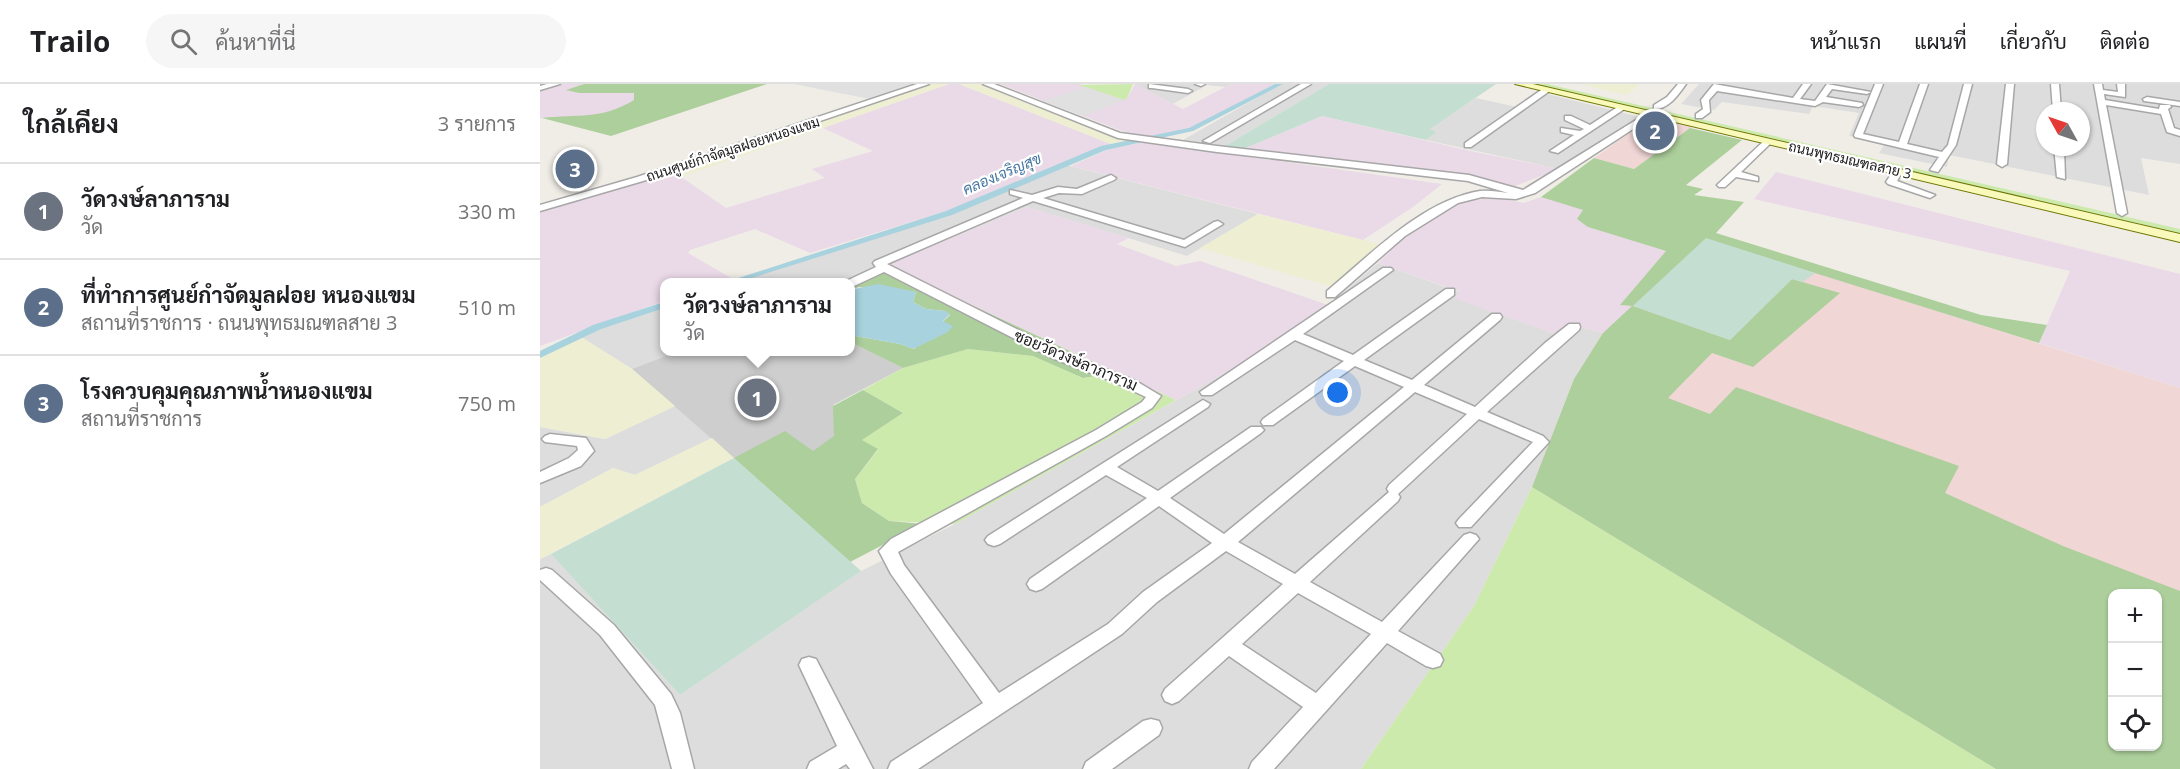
<!DOCTYPE html>
<html lang="th">
<meta charset="utf-8">
<style>
body{margin:0;font-family:"Open Sans",Sarabun,sans-serif;background:#f6f6f6;color:#202124}
.controls{position:absolute;right:18px;bottom:18px;display:grid;overflow:hidden;border-radius:12px;box-shadow:0 2px 4px #0004}
.controls button{width:54px;height:54px;display:grid;place-items:center;padding:0;border:0;border-bottom:2px solid #e0e0e0;background:#fff;color:#202124;font:30px sans-serif}
.compass{position:absolute;left:1496px;top:18px;width:54px;height:54px;border-radius:50%;background:#fff;box-shadow:0 2px 4px #0004;rotate:310deg}
.you{position:absolute;left:798px;top:309px;width:21px;height:21px;margin:-15px;border:4px solid #fff;border-radius:50%;background:#1a73e8;box-shadow:0 0 0 9px #1a73e833}
.badge{display:grid;place-items:center;width:39px;height:39px;border-radius:50%;background:#0f766e;color:#fff;font-size:20px;font-weight:700}
.pin{position:absolute;translate:-50% -50%;border:3px solid #fff;box-shadow:0 2px 6px #0006}
.popup{position:absolute;left:120px;top:194px;width:195px;height:78px;box-sizing:border-box;display:grid;place-content:center;border-radius:12px;background:#fff;filter:drop-shadow(0 2px 4px #0005);font-size:20px;white-space:nowrap;color:#757577}
.popup b{font-size:22px;color:#202124}
.popup::after{content:'';position:absolute;left:50%;top:100%;margin-left:-12px;border:12px solid transparent;border-top-color:#fff}
.list{margin:0;padding:0;list-style:none}
h2{display:flex;justify-content:space-between;align-items:center;height:78px;margin:0;padding:0 24px;font-size:26px}
h2 small{font-size:20px;font-weight:400;color:#757577}
.list li{display:grid;grid-template-columns:39px 1fr auto;gap:18px;align-items:center;box-sizing:border-box;height:96px;padding:0 24px;border-top:2px solid #e0e0e0}
.list b{display:block;font-size:22px;white-space:nowrap}
.list p{margin:0;font-size:20px;white-space:nowrap;color:#757577}
.list em{font-size:20px;font-style:normal;color:#757577}
.icon{flex:none;width:33px;height:33px;fill:none;stroke:currentColor;stroke-width:2;stroke-linecap:round;stroke-linejoin:round}
.map{position:relative;flex:none;width:1640px;height:685px;overflow:hidden}
header{display:flex;align-items:center;gap:36px;box-sizing:border-box;height:84px;padding:0 30px;background:#fff;border-bottom:2px solid #e0e0e0}
header strong{font-size:28px}
nav{display:flex;gap:33px;margin-inline-start:auto;font-size:21px}
.search{width:420px;height:54px;background:#f6f6f6;display:flex;align-items:center;gap:15px;box-sizing:border-box;padding:0 21px;border-radius:33px;color:#757577;font-size:22px}
main{display:flex}
aside{flex:1;background:#fff}
.map>svg:first-child{display:block}
</style>
<header>
<strong>Trailo</strong>
<div class="search"><svg class="icon" aria-label="search" viewBox="0 0 24 24"><circle cx="10" cy="10" r="6"/><path d="M15 15l6 6"/></svg>ค้นหาที่นี่</div>
<nav><a>หน้าแรก</a><a>แผนที่</a><a>เกี่ยวกับ</a><a>ติดต่อ</a></nav>
</header>
<main>
<aside>
<h2>ใกล้เคียง<small>3 รายการ</small></h2>
<ul class="list">
<li><span class="badge" style="background:#6b7280">1</span><div><b>วัดวงษ์ลาภาราม</b><p>วัด</p></div><em>330 m</em></li>
<li><span class="badge" style="background:#5c6f8a">2</span><div><b>ที่ทำการศูนย์กำจัดมูลฝอย หนองแขม</b><p>สถานที่ราชการ · ถนนพุทธมณฑลสาย 3</p></div><em>510 m</em></li>
<li><span class="badge" style="background:#5c6f8a">3</span><div><b>โรงควบคุมคุณภาพน้ำหนองแขม</b><p>สถานที่ราชการ</p></div><em>750 m</em></li>
</ul>
</aside>
<div class="map">
<svg width="1640" height="685" viewBox="0 0 1640 685">
<rect width="100%" height="100%" fill="#f0ede7"/>
<path fill="#dedddd" fill-rule="evenodd" d="M595 0H691L685 3 667 1 633 20Z
M741 0H789L685 62 643 56Z
M1159 0H1640V80L1601 74 1609 111 1409 71 1407 83 1339 69 1345 60 1309 52 1319 29 1273 22 1269 30 1182 18 1174 26 1141 20ZM1505 27H1541V63H1505Z
M999 8 1100 33 1019 85 886 56 897 48 889 45 936 14 977 23Z
M526 81 718 130 647 172 487 123 304 198H196L407 131Z
M838 179 922 209 915 214 1015 250 1032 241 1063 249 1034 295 992 403 934 522 821 685H0V475L11 470 140 611 321 487 415 440 699 281 773 234Z
M124 222V268H136L92 285 41 253 68 241Z
M135 322 172 354 95 391 73 384 0 423V343L65 355Z"/>
<path fill="#f1d6d6" fill-rule="evenodd" d="M1112 33 1153 42 1094 85 1054 74Z
M1166 154 1640 304V685H1456L992 403 1034 295 1063 249ZM1572 509H1618V662H1572Z"/>
<path fill="#ead9e7" d="M0 0H44L27 6 39 9H94V16L81 24 53 32 2 34H0Z
M409 0H419L571 60 413 125 270 169 215 145 150 166 148 169 191 194 179 198H124V217L0 262V126L134 88 186 124 285 94 272 85 333 67 283 44Z
M460 0H540L587 14 595 0 643 25 691 0H736L653 44 614 53 590 50Z
M782 32 921 65 1019 85 965 106 888 87 703 65Z
M605 58 902 100 873 123 823 156 531 82 569 65Z
M1236 88 1640 190V304L1499 259 1530 187 1214 115Z
M1001 113 1044 126 1048 143 1126 167 1081 221 1093 222 1063 249 1032 241 1015 250 914 214 921 208 838 179 870 149 921 117 959 114 984 119Z
M487 123 589 154 577 160 636 182 660 177 788 221 773 234 699 281 636 316 346 181Z"/>
<path fill="#cecece" d="M310 258 363 284 293 321 330 345 235 410 92 285 136 268H310Z"/>
<path fill="#eeefd2" d="M391 0H409L141 93 134 88Z
M419 0H439L579 53 595 56 571 60Z
M1040 0H1100L1087 11Z
M718 130 823 156 840 161 792 203 660 164Z
M41 253 92 285 135 322 65 355 0 343V274Z
M172 354 194 374 0 475V423L73 384 95 391Z"/>
<path fill="#cdeaad" d="M593 0 587 14 584 16 538 1Z
M987 0H1007L1640 145V151Z
M428 265 493 272 543 294 577 289 636 316 415 440 349 437 322 419 315 395 338 366 322 356 363 329 323 306 363 284Z
M992 403 1456 685H821L934 522Z"/>
<path fill="#adcf9c" fill-rule="evenodd" d="M44 0H227L71 52 2 34C38 30 61 36 94 16V9H39L26 6Z
M1150 44 1202 56 1146 101 1163 105 1154 111 1204 118 1176 149 1441 231 1507 241 1499 259 1166 155 1093 222 1190 256 1252 195 1300 209 1213 283 1172 269 1128 314 1170 330 1196 303 1419 382 1405 409 1523 462 1640 507V685H1456L992 403 1034 295 1063 249 1092 222 1080 221 1126 167 1048 143 1037 135 1043 126 1001 113 1054 74 1094 85ZM1572 509H1618V662H1572Z
M346 181 577 289 543 294 493 272 428 265 363 284 310 258V251L360 260 374 265 410 231 405 227 386 225 373 218 376 208 319 203 310 206V198H304Z
M323 306 363 329 322 356 338 365 315 395 322 419 349 437 383 440 310 478 194 374 245 347 273 367 294 352 293 322Z"/>
<path fill="#c4ded1" d="M789 0H956L890 45 897 48 886 56 782 32 703 65 685 62Z
M1166 154 1275 189 1263 198 1252 195 1190 256 1093 222Z
M194 374 321 487 140 611 11 470Z"/>
<path fill="#e0e0e0" d="M253 0H375L330 15Z
M546 3 584 16 544 32 502 17Z"/>
<path fill="#a8d3de" d="M338 200 376 208 373 218 386 225 405 227 410 230 403 237 413 242 408 248 373 265 360 260 310 251V206Z"/>
<g fill="none" stroke-linecap="round" stroke-linejoin="round">
<path fill="#a8d3de" fill-rule="evenodd" d="M735 0H743L653 47 566 66 412 131 199 198H186L406 127 561 62 649 44Z
M124 218V224L61 245 0 274V267L53 241Z"/>
<g stroke="#a7a7a7" stroke-width="3">
<path id="street" d="M7 0H20L0 6V2Z
M377 0H389L103 97 0 127V121L97 93Z
M443 0H454L580 49 677 62 929 91 983 106 1109 28 1116 30 995 109 976 115 942 113 918 119 865 152 795 213H787V207C830 171 883 116 940 107 949 106 959 108 968 109L928 97 677 68 578 54Z
M609 0 648 5 652 7 648 9 612 4H609Z
M655 0H665L661 2Z
M761 0H771L670 59 663 57Z
M1138 0H1146C1138 11 1129 25 1114 25V21L1127 13Z
M1174 0 1253 14 1263 0H1271L1260 15 1275 17 1287 0 1331 8 1327 10 1292 5 1286 13 1322 19 1323 21 1319 23 1283 18 1275 22 1177 7 1169 16 1170 28 1162 34H1156V30L1163 25 1161 16Z
M1335 0H1343L1323 50 1359 58 1380 0H1388L1367 60 1402 68 1408 61 1424 0H1432L1416 61 1398 88 1390 86 1399 73 1315 53 1314 51Z
M1466 0H1474L1467 80 1462 83 1457 80Z
M1511 0H1519L1521 27H1513Z
M1554 0H1562L1563 6 1578 8 1577 0H1585V13L1564 10 1565 16 1619 25 1620 21H1630L1631 23 1628 25 1634 44 1640 46V52L1627 48 1621 30 1566 21 1587 129 1582 132 1577 129Z
M1004 4 1011 6 931 63H925V59Z
M1607 13 1640 18V22L1604 17 1603 15Z
M1079 22 1086 24 1018 69 1010 67 1034 51 1021 48V44L1040 47 1044 45 1025 36V32H1031L1050 41Z
M1226 55 1233 57 1201 88 1218 93V97L1196 93 1185 103H1179L1177 101Z
M1514 63H1524L1525 95 1517 93Z
M1354 86 1362 88 1357 97 1395 111 1390 114 1348 100 1346 98Z
M571 91 576 94 574 96 542 110 519 109 503 114 644 156 674 138 678 137 683 140 645 163 493 117 347 180 522 268 596 297 621 312 612 324 566 352 358 468 364 481 459 609 568 540 603 508 672 459 619 422 502 505 496 507 490 505 487 500 490 495 607 414 566 391 460 460 454 462 448 460 445 456 448 452 663 316 670 320 668 323 577 383 618 407 711 343H721L724 346 721 349 630 414 684 450 864 303 815 282 733 341H723L721 338 723 335 804 277 755 256 672 311H662L660 308 843 184H851L853 186 763 250 813 271 906 205H914V211L824 276 872 296 952 230H960L962 233 960 236 884 301 935 323 1005 259 1029 240H1039L1040 243 1039 246 947 328 1003 352 1009 358 931 443H919L916 439 919 435 993 358 939 335 858 410 860 413 858 417 770 498 842 538 924 451 930 449 936 451 939 455 858 547 900 570 903 576 900 582 893 584 886 582 847 559 734 685H709L712 678 763 623 689 572 639 617 632 620 625 617 622 611 625 605 743 500 686 467 617 518 582 550 378 685H348L351 678 443 619 351 490 339 467 351 455 556 346 602 318 606 313 574 298 512 274 344 188 314 202 310 203V198H304L336 183 333 179 335 177 483 114 470 110V106L492 111 518 103 537 105ZM875 308 927 330 849 401 847 405 849 408 755 490 698 458ZM758 509 831 550 776 609 702 560Z
M10 350 46 354 54 367 41 382 0 399V388L29 374 38 366 37 362 5 358 2 355 5 352Z
M6 484 12 486 74 541 131 610 140 629 154 685H132L115 621 60 551 0 496V486Z
M269 573 276 575 333 685H310L306 680 298 685H267L270 678 297 662 259 581 262 575Z
M611 635 619 637 622 644 619 651 572 685H543L546 678 603 637Z"/>
</g>
<g stroke="#717906" stroke-width="2">
<path id="secondary" d="M975 0H993L1640 150V158Z"/>
</g>
<use href="#street" fill="#fff" fill-rule="evenodd"/>
<use href="#secondary" fill="#f9f9bc" fill-rule="evenodd"/>
</g>
<g text-anchor="middle" stroke-width="4.5" stroke-linejoin="round" paint-order="stroke">
<g font-size="14" fill="#202020" stroke="#fff">
<text transform="translate(193 65) rotate(-18)" y="5">ถนนศูนย์กำจัดมูลฝอยหนองแขม</text>
<text transform="translate(1310 76) rotate(13)" y="5">ถนนพุทธมณฑลสาย 3</text>
</g>
<g font-size="15" font-style="italic" fill="#4677a0" stroke="#fff">
<text transform="translate(462 90) rotate(-23)" y="5">คลองเจริญสุข</text>
</g>
<g font-size="16" fill="#202020" stroke="#fff">
<text transform="translate(536 276) rotate(23)" y="6">ซอยวัดวงษ์ลาภาราม</text>
</g>
</g>
</svg>
<div class="controls">
<button>+</button>
<button>−</button>
<button><svg class="icon" aria-label="locate" viewBox="0 0 24 24"><circle cx="12" cy="12" r="6"/><path d="M12 2v4M12 18v4M2 12h4M18 12h4"/></svg></button>
</div>
<svg class="compass" viewBox="-18 -18 36 36"><path d="M0-13l5 13h-10z" fill="#e53935"/><path d="M0 13l5-13h-10z" fill="#757577"/></svg>
<div class="you"></div>
<div class="pin badge" style="left:217px;top:314px;background:#6b7280">1</div>
<div class="popup"><b>วัดวงษ์ลาภาราม</b>วัด</div>
<div class="pin badge" style="left:1115px;top:47px;background:#5c6f8a">2</div>
<div class="pin badge" style="left:35px;top:85px;background:#5c6f8a">3</div>
</div>
</main>
